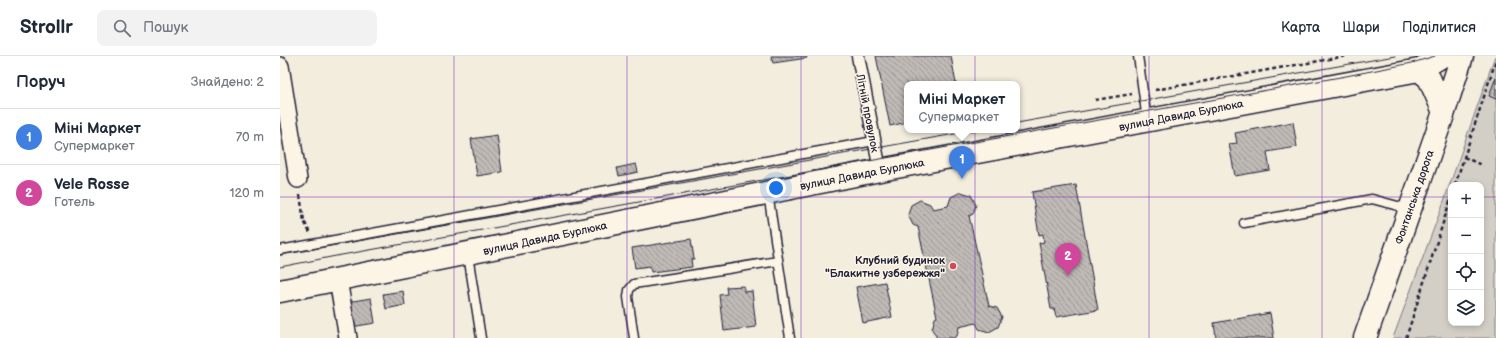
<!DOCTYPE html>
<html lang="uk">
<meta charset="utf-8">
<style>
body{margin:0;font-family:"Balsamiq Sans",sans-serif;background:#f2f2f3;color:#1f2937}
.controls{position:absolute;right:12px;bottom:12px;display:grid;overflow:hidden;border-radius:8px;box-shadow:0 2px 6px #0003}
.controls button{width:36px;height:36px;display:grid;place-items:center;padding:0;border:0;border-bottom:1px solid #e0e1e3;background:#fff;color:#1f2937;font:20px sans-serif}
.you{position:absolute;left:496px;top:132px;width:14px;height:14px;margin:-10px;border:3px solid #fff;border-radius:50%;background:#1a73e8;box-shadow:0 0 0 6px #1a73e833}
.badge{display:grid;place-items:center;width:26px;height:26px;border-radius:50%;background:#d1495b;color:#fff;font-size:13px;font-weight:700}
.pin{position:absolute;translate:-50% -33px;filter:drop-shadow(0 1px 2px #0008)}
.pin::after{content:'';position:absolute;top:21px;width:14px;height:12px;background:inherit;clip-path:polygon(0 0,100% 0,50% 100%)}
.popup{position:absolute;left:624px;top:25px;width:116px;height:52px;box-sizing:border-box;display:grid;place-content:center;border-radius:8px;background:#fff;filter:drop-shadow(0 1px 3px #0005);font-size:13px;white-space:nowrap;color:#747a83}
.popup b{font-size:15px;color:#1f2937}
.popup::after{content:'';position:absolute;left:50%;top:100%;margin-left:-8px;border:8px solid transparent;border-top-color:#fff}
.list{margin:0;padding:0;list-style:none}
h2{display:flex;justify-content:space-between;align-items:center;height:52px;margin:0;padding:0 16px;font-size:17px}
h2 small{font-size:13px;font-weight:400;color:#747a83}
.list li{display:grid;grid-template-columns:26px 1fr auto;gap:12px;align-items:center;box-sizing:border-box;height:56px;padding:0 16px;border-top:1px solid #e0e1e3}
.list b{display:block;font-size:15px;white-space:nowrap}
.list p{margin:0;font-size:13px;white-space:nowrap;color:#747a83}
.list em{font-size:13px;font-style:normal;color:#747a83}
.icon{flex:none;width:22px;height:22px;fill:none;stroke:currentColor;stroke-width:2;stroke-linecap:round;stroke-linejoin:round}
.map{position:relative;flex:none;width:1216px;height:282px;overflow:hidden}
header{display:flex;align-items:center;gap:24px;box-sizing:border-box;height:56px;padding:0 20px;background:#fff;border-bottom:1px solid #e0e1e3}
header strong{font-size:19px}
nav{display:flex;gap:22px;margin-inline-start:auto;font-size:14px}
.search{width:280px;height:36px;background:#f2f2f3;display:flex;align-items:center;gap:10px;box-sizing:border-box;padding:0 14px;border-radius:8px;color:#747a83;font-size:15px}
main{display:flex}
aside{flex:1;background:#fff}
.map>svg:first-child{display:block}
</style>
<header>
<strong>Strollr</strong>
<div class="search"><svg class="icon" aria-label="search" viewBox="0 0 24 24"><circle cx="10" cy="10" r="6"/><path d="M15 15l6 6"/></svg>Пошук</div>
<nav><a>Карта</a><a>Шари</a><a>Поділитися</a></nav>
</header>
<main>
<aside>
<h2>Поруч<small>Знайдено: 2</small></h2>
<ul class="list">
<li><span class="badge" style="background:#3f7fe0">1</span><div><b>Міні Маркет</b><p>Супермаркет</p></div><em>70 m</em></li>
<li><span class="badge" style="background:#d1479c">2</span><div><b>Vele Rosse</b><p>Готель</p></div><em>120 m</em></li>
</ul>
</aside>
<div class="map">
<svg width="1216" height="282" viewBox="0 0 1216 282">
<defs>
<pattern id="building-back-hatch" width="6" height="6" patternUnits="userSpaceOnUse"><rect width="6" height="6" fill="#bfbab6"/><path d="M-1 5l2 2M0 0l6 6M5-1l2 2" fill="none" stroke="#9b9795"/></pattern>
</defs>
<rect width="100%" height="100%" fill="#f3edde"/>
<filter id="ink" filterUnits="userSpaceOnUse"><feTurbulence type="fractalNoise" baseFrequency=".025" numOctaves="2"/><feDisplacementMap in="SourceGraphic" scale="8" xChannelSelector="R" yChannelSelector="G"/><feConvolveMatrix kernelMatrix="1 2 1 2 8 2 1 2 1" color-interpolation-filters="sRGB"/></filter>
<g filter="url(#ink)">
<path fill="#d4cfc6" stroke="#7b7880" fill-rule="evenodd" d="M1215 0H1216V282H1113L1164 145ZM1171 129H1201V267H1171Z"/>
<path fill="url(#building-back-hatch)" stroke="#22223b" d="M491 0H526L527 2 493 7Z
M596 0H671L676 28H627V66L610 70Z
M1216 21V43L1209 40Z
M1013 66 1017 91 987 96 990 114 955 120 949 88 957 87 955 77Z
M217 79 222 116 197 120 191 83Z
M356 108 358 116 339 120 337 112Z
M796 129 818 254 776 261 774 253H771L759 187 764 186 763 178 759 179 752 136Z
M681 136 691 139 696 149 693 158 689 160 709 250 717 252 722 261 718 271 709 276 699 273 696 267 679 271 677 280 673 282H657L652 273 655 262 657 261 638 171 633 169 628 159 631 149 640 144 650 148 653 153 668 150 671 141Z
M411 183 414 203H411L412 211 371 216 370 210 355 212 352 192Z
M605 226 612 261 583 267 576 231Z
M464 230V236L472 235 476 271 444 275 440 239 447 238 446 231Z
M123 235 125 249 106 253 103 238Z
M91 242 95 267 71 271 67 246Z
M990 257 994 282H936L934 267Z"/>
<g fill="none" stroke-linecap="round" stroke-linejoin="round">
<g stroke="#22223b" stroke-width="11">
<path id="service" d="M858 0 867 64
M488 137 510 282
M964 167 1092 143 1129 153
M0 194 594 85
M188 199 201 282
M354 282 348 241 349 234 354 228 498 205"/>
</g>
<g stroke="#22223b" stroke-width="15">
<path id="pedestrian" d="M578 0 600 114"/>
</g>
<g stroke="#22223b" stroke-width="20">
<path id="minor" d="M0 10 18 123
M58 224 68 282"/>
</g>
<g stroke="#22223b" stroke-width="25">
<path id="secondary" d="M1139 14 1149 22 1164 56
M0 235 600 114 1139 14 1162 0
M1085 282 1164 56 1182 0"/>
</g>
<path stroke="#22223b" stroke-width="2.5" stroke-dasharray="4 3" stroke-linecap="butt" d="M875 34 1067 0
M815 44 852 38
M1184 101 1203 110
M1175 129 1216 4
M20 139 24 165 30 177
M1126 282 1171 142"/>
<use href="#service" stroke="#fcf5e5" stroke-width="8"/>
<use href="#pedestrian" stroke="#fcf5e5" stroke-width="12"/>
<use href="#minor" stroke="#fcf5e5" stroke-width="17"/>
<use href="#secondary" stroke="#fcf5e5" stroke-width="22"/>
<path stroke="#22223b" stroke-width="1" d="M737 67 1115 0
M0 199 697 74
M0 211 56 200 1066 20 1132 7 1155 0"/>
</g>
</g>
<path fill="none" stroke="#7b2cbf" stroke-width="1" stroke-opacity="0.55" d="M174 0V282M347 0V282M521 0V282M695 0V282M869 0V282M1042 0V282M0 141H1171M1201 141H1216"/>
<circle fill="#d1495b" stroke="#fcf5e5" stroke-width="1.5" cx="673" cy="210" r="4"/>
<g text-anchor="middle" stroke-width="3" stroke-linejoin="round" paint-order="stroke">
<g font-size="11" fill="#22223b" stroke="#fcf5e5">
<text transform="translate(588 57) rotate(79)" y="4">Літній провулок</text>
<text transform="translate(901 59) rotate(-11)" y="4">вулиця Давида Бурлюка</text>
<text transform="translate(582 118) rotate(-11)" y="4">вулиця Давида Бурлюка</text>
<text transform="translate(1134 141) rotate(-71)" y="4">Фонтанська дорога</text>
<text transform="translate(265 182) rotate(-12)" y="4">вулиця Давида Бурлюка</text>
</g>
<g font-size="11" font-weight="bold" fill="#22223b" stroke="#fcf5e5" text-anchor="end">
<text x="665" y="208">Клубний будинок<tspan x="665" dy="13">"Блакитне узбережжя"</tspan></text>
</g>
</g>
</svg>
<div class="controls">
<button>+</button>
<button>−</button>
<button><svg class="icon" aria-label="locate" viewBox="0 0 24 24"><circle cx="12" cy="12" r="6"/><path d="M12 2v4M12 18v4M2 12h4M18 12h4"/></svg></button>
<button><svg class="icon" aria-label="layers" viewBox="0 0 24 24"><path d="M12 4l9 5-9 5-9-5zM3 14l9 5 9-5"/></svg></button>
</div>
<div class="you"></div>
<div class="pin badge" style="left:682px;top:123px;background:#3f7fe0">1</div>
<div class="popup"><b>Міні Маркет</b>Супермаркет</div>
<div class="pin badge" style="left:788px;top:220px;background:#d1479c">2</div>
</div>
</main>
